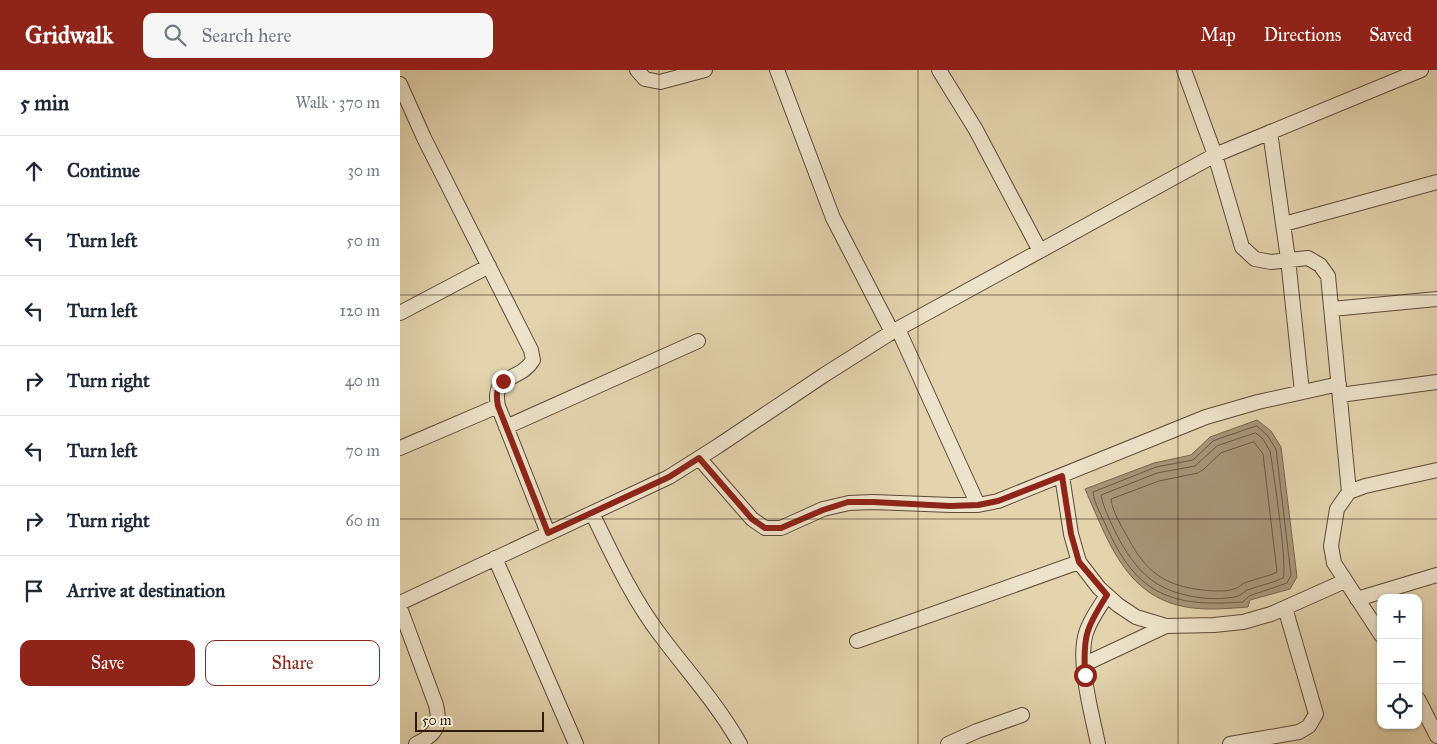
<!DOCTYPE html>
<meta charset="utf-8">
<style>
body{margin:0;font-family:"IM FELL Great Primer",serif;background:#f6f6f7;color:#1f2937}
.controls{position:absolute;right:15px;bottom:15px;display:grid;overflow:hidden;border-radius:10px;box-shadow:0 1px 4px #0004}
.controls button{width:45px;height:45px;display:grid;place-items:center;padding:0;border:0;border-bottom:1px solid #e0e1e3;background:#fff;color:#1f2937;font:25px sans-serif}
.scale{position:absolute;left:15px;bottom:12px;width:129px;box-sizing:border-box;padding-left:5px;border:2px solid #301b0e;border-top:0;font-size:14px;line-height:18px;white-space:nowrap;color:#301b0e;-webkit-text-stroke:4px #ede3ca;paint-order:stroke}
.stop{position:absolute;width:15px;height:15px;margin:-11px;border:4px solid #8f2418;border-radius:50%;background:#fff}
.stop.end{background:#8f2418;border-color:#fff;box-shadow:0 1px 5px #0008}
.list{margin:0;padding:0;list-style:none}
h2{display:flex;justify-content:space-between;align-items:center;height:65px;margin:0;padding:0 20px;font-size:21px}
h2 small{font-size:16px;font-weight:400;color:#747a83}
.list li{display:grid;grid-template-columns:32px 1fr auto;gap:15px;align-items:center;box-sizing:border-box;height:70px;padding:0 20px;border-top:1px solid #e0e1e3}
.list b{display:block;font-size:19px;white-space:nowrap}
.list em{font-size:16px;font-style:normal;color:#747a83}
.actions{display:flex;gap:10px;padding:15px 20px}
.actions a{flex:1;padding:11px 0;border:1px solid #8f2418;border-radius:10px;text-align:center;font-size:18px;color:#8f2418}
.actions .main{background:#8f2418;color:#fff}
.icon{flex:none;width:28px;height:28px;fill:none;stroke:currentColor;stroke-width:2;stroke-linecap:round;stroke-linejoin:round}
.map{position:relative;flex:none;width:1037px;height:674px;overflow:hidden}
header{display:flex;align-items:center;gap:30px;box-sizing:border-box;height:70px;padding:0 25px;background:#8f2418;color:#fff}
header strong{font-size:24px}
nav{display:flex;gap:28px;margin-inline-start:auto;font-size:18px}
.search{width:350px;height:45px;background:#f6f6f7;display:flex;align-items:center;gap:12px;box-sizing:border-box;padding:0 18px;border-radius:10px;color:#747a83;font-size:19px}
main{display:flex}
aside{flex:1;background:#fff}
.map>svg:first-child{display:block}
</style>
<header>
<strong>Gridwalk</strong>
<div class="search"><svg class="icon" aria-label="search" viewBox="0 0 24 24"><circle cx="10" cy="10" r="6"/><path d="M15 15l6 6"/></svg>Search here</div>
<nav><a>Map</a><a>Directions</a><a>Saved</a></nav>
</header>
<main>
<aside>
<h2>5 min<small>Walk · 370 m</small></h2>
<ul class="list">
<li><svg class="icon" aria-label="ahead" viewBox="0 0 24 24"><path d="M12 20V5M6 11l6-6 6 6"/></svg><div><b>Continue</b></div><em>30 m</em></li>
<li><svg class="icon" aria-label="left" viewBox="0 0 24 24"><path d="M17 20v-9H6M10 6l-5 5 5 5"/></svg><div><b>Turn left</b></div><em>50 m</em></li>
<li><svg class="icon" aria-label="left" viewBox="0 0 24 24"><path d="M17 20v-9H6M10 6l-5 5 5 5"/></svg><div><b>Turn left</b></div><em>120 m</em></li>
<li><svg class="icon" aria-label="right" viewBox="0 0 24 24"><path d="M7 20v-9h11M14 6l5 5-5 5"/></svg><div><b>Turn right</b></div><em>40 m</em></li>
<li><svg class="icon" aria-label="left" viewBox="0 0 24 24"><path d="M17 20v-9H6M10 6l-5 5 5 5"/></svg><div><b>Turn left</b></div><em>70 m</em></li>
<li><svg class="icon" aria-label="right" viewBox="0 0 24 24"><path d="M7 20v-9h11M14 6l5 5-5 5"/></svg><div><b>Turn right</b></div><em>60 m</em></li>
<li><svg class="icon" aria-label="arrive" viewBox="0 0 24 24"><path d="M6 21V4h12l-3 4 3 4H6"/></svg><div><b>Arrive at destination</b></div></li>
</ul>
<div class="actions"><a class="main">Save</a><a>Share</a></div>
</aside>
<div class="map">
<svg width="1037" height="674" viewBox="0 0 1037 674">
<rect width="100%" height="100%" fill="#e3d4ae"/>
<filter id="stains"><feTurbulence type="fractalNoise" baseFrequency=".004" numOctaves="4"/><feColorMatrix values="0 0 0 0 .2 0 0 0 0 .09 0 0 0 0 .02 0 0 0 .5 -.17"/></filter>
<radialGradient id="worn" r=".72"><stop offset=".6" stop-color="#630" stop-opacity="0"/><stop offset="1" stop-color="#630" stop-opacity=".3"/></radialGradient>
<path fill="#a69578" stroke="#77644e" d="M857 350 871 361 881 377 897 507 890 519 850 530 848 537C835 538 822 539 810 539 730 539 712 480 685 419L754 393 791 385 810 367Z"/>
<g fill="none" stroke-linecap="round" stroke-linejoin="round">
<path stroke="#6b5843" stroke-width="1" d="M857 356 867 365 876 379 891 505 887 513 849 526 843 532C775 537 738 527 708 460 703 448 694 434 693 422L756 397 793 390 813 371Z
M856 363 863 369 870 381C873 399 888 499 883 508 873 513 861 515 850 519 845 520 842 525 838 526 828 529 813 529 803 528 761 523 741 508 720 471 714 459 703 438 701 425L757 403 795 396 817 376Z
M854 372 863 384 877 502C868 507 857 508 847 512 842 513 839 518 834 519 826 522 812 521 803 520 765 516 746 502 728 468 722 457 712 441 711 429L759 411 798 403 804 399 821 383Z"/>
<g stroke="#5d4936" stroke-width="16">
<path id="street" d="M237 0 245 9 260 12 305 0
M377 0 433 148 492 262
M539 0 576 60 640 181
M784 0 815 85 842 177 855 189 871 192 908 188 920 195 928 206 949 422
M0 14 24 68 131 280 133 290C120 312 91 303 98 336L148 463
M870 62 888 189 902 322
M884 154 1037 112
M932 239 1037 229
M0 243 89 196
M498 259 578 435
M940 325 1037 312
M106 357 298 271
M0 378 98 336
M299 388 352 449 365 458H381L423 439 449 433 473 432 551 435H578L598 431 806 347 858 332 939 314
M662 406 671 464 679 492 699 518 718 535 736 547 766 556 814 555 843 552 871 544 945 511
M192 443C213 486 232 528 261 566 288 602 318 635 340 674
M95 488 176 674
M957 529 1037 505
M0 533 269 407 318 376 424 305 492 262 815 85 1021 0
M0 538 36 635C41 656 36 665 16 674
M981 565 934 493 931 476 937 439 949 422 965 416 1037 400
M457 571 679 492
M685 594 766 556
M1018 629 1037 666
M548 674 577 661 622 645
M698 674C692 644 677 592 686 563 690 549 700 537 707 525
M830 674 899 662 909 656 916 644 885 538"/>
</g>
<use href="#street" stroke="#ede3ca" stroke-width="14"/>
</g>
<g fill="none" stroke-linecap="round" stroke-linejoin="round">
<path stroke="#8f2418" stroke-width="6" d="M103 311C96 320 96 325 98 336L148 463 269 407 299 388 352 449 365 458H381L423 440 448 432H473L550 436 578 435 598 431 662 406 671 464 679 492 707 525C686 558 683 566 685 605"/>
</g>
<path fill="none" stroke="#301b0e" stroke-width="1" stroke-opacity="0.55" d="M259 0V674M518 0V674M778 0V674M0 225H1037M0 449H1037"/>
<rect width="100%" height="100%" filter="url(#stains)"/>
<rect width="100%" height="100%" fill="url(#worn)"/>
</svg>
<div class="controls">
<button>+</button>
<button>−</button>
<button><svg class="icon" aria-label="locate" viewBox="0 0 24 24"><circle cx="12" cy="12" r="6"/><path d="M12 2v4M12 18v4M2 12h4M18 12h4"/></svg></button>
</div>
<div class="scale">50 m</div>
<div class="stop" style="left:685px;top:605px"></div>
<div class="stop end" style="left:103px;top:311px"></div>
</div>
</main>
